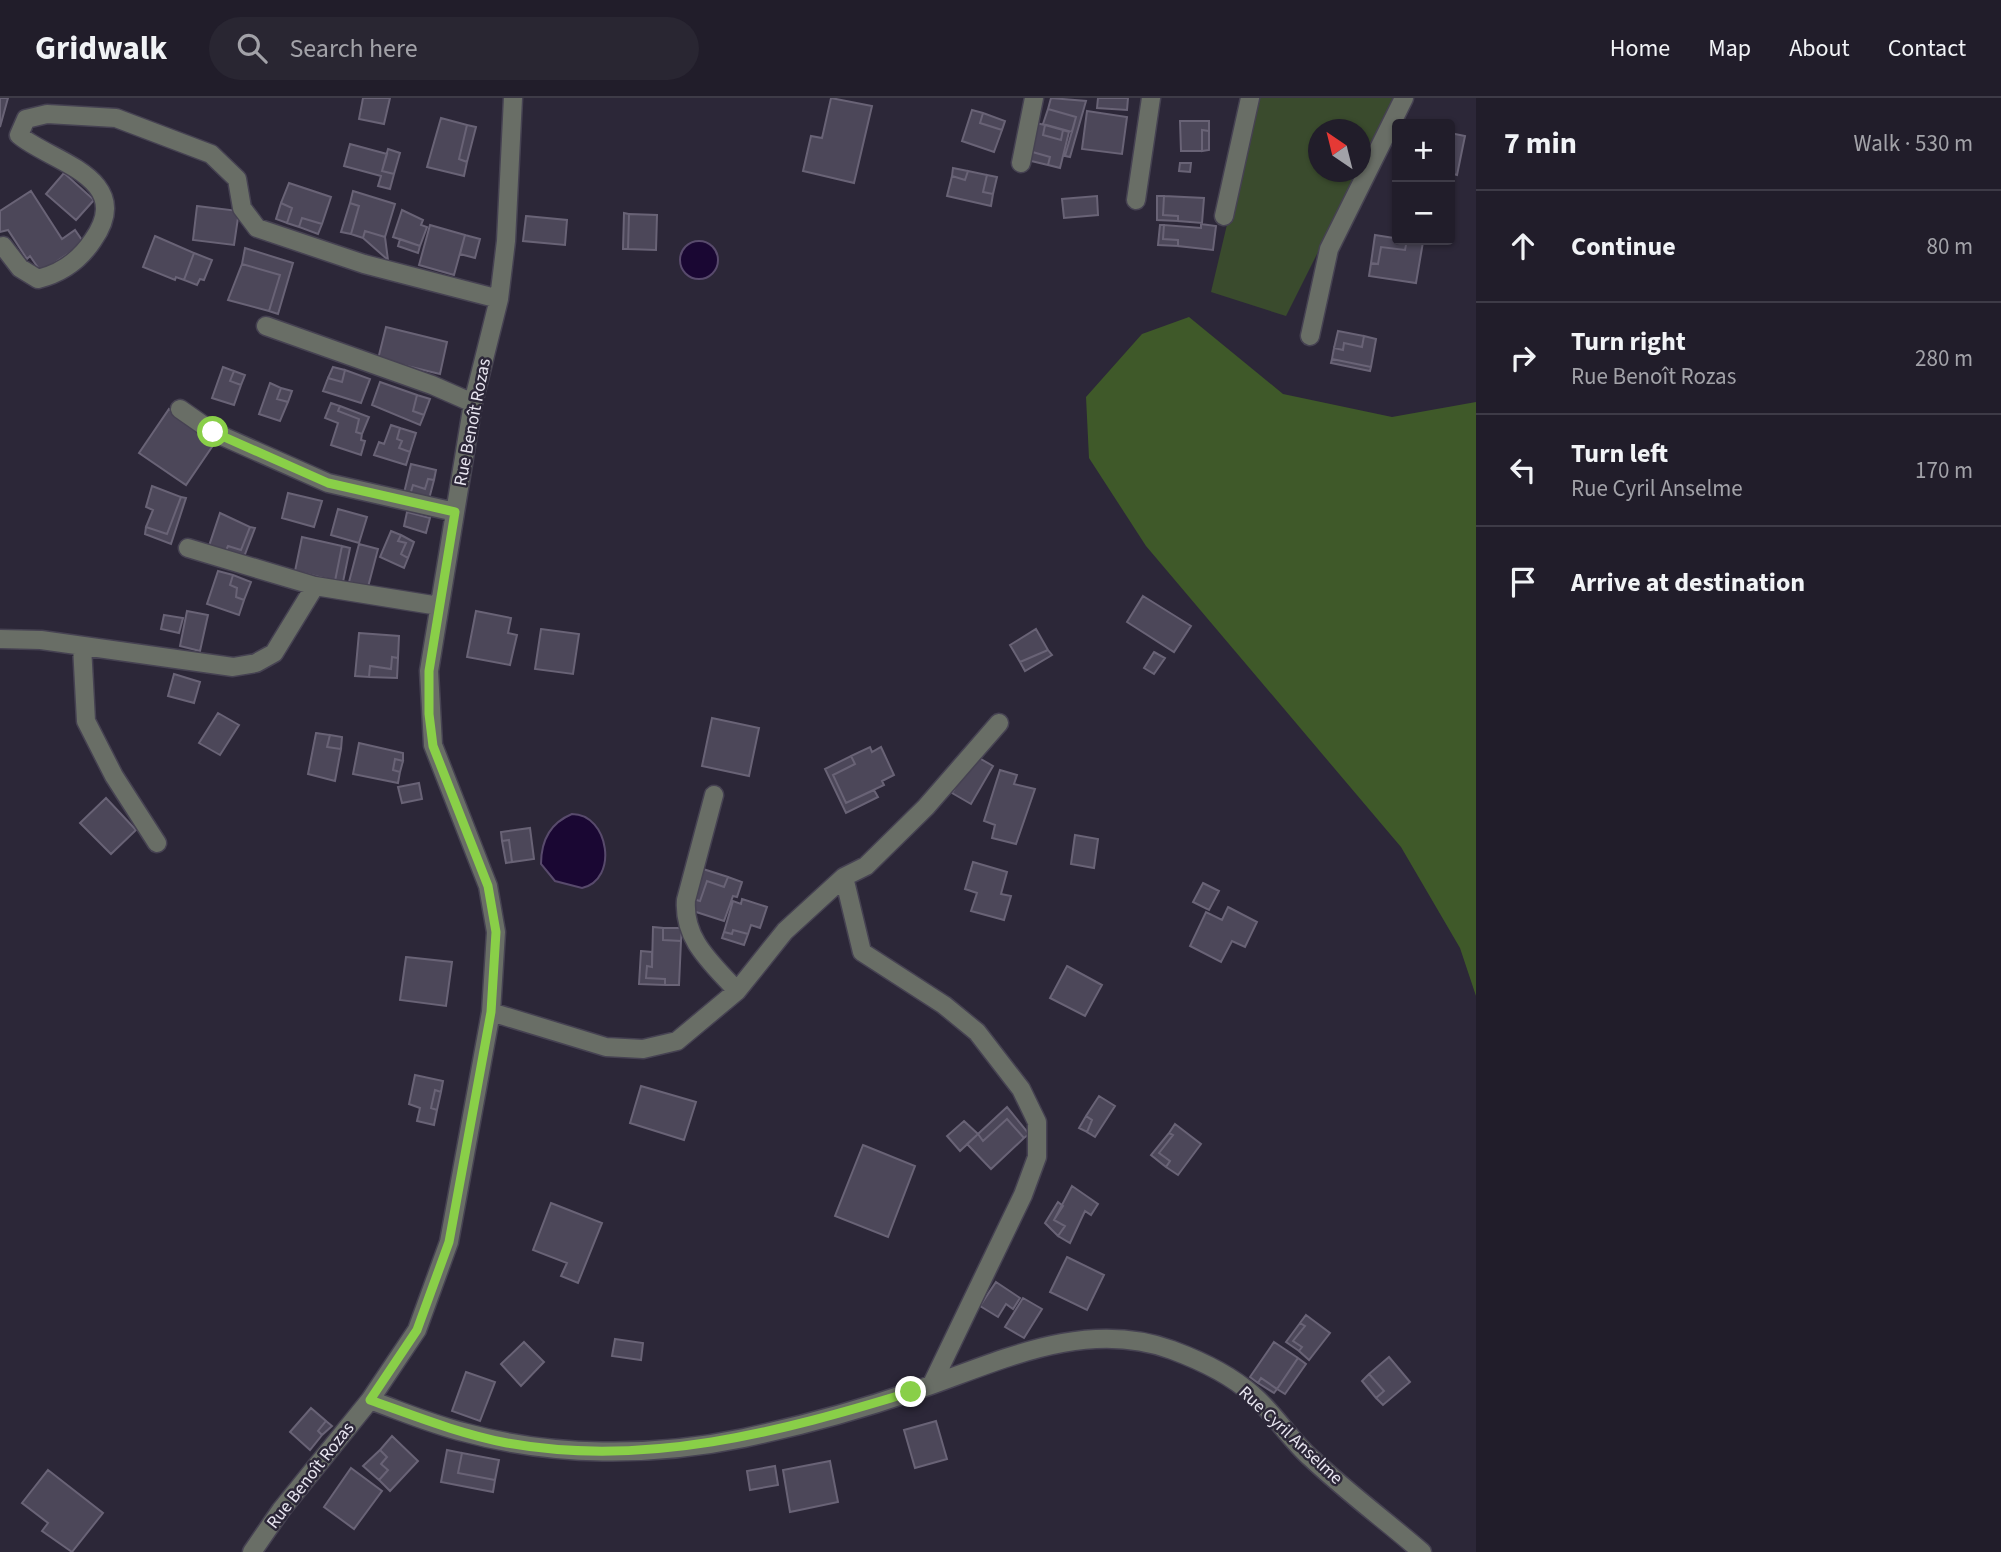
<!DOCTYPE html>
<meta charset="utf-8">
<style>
body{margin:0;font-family:"Source Sans 3",sans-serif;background:#292632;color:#f1f3f6}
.controls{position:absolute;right:21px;top:21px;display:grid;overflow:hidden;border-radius:7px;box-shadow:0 2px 5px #0004}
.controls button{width:63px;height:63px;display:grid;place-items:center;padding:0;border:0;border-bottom:2px solid #3e3b47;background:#211d2a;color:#f1f3f6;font:35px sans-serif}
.compass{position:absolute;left:1308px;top:21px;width:63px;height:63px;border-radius:50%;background:#211d2a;box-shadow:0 2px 5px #0004;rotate:325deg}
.stop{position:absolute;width:21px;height:21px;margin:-16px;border:5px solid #89cf48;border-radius:50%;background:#fff}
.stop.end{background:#89cf48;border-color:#fff;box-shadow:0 2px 7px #0008}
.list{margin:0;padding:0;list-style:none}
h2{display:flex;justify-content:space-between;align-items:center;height:91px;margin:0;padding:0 28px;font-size:30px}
h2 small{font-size:23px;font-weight:400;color:#a2a2a8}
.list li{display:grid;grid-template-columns:46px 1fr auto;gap:21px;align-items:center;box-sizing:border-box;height:112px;padding:0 28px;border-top:2px solid #3e3b47}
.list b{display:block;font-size:26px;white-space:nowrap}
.list p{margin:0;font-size:23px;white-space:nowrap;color:#a2a2a8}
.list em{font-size:23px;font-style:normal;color:#a2a2a8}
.icon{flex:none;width:38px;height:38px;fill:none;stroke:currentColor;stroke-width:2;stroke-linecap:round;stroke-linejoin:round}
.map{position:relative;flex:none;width:1476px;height:1454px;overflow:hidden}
header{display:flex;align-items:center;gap:42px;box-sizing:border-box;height:98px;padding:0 35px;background:#211d2a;border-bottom:2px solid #3e3b47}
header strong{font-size:33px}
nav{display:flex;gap:38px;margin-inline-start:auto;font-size:24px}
.search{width:490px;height:63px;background:#292632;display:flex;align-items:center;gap:18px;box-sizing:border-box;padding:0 24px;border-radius:38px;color:#a2a2a8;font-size:26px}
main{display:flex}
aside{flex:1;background:#211d2a}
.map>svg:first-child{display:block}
</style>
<header>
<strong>Gridwalk</strong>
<div class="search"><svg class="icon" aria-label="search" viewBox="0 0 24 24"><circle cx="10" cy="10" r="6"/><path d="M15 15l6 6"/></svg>Search here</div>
<nav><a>Home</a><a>Map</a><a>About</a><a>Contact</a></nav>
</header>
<main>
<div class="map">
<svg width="1476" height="1454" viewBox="0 0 1476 1454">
<rect width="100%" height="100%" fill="#2c2738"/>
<path fill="#3a4b2d" d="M1257 0H1395L1361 69 1360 32H1318V74H1358L1286 218 1211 194Z"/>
<path fill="#3f5929" d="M1189 219 1283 296 1392 319 1476 304V898L1460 850 1401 749 1146 448 1089 360 1086 299 1142 236Z"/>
<path fill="#1a0733" stroke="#584a6c" stroke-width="2" d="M680 162a19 19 0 1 1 38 0a19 19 0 1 1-38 0Z
M572 716C609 716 619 782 582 790L555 783 541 766C541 743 550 725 572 716Z"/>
<path fill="#4c4759" stroke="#696376" stroke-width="2" d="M0 0H8L0 29Z
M363 0H390L384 26 359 21Z
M831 0 872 8 854 85 803 73 811 38 822 40Z
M1051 0 1086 3 1070 59 1065 58 1076 19 1048 11Z
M1098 0H1128L1127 12 1097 10Z
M1048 11 1076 19 1072 34 1043 26Z
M972 12 983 15 980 25 1002 32 994 54 962 43Z
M1087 13 1127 19 1122 56 1082 51Z
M983 15 1005 23 1002 32 980 25Z
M441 20 467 27 459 61 467 64 464 78 427 69Z
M1180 23H1209V33L1202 32V53H1181Z
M1036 25 1045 27 1043 37 1061 42 1063 32 1069 34 1060 70 1048 67 1050 59 1029 53Z
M467 27 476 29 467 64 459 61Z
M1045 27 1063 32 1061 42 1043 37Z
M1202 32 1209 33V52L1202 53Z
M1450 35 1465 38 1457 77 1450 75Z
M350 46 387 56 382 73 394 76 390 91 378 88 381 78 344 68Z
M388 51 400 55 394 76 382 73Z
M1029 53 1050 59 1048 67 1027 62Z
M1180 65H1191L1190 74 1179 73Z
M953 70 968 73 965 82 952 78Z
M968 73 987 77 983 94 993 96 991 108 947 98 952 78 965 82Z
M64 75 94 102 76 122 46 96Z
M987 77 997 79 993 96 983 94Z
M289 85 331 99 322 126 302 120 299 129 287 125 292 110 281 105Z
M31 93 62 141 75 132 84 145 41 174 30 158 27 161 8 132 0 134V113Z
M353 93 395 106 385 139 365 133 363 140 351 136 359 108 350 105Z
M1097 98 1098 117 1064 120 1062 101Z
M1157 98H1164L1163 117 1178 118V123L1157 122Z
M1164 98 1204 100 1202 125 1178 123V118L1163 117Z
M281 105 292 110 287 125 276 121Z
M350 105 359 108 351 136 341 134Z
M197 108 239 113 234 147 193 142Z
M402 112 423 122 421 127 427 129 420 148 393 139Z
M624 115 629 116 628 151H623Z
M629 116 657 117 656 152 628 151Z
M526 118 567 122 565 147 523 143Z
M302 120 322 126 318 136 299 129Z
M1201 126 1216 128 1213 152 1178 148V142L1163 141 1164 127 1201 130Z
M430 127 465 137 454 177 419 167Z
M1160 127H1164L1163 141 1178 142V148L1158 147Z
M365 133 385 139 388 162 363 140Z
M465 137 480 141 475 160 460 156Z
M1375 137 1407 142 1405 152 1381 149 1378 166 1371 165Z
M155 138 194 155 184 182 176 179 175 182 143 169Z
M400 141 420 148 418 155 398 148Z
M1407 142 1423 144 1416 185 1369 178 1371 165 1378 166 1381 149 1405 152Z
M245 150 293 165 278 216 269 213 280 177 242 166Z
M194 155 212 162 204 182 200 181 197 187 184 182Z
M242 166 280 177 269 213 228 202Z
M386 229 447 244 440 276 378 261Z
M1338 233 1364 238 1362 249 1344 245 1343 252 1334 250Z
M1364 238 1376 241 1371 269 1332 261 1334 250 1343 252 1344 245 1362 249Z
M1332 261 1371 269 1370 273 1331 265Z
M223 269 234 273 230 283 241 287 234 307 212 300Z
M333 269 345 272 342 284 328 280Z
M345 272 370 281 361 305 323 293 328 280 342 284Z
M234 273 245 277 241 287 230 283Z
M380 284 417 297 413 313 424 317 420 327 372 307Z
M270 285 281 290 277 301 288 304 280 323 259 316Z
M281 290 292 293 288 304 277 301Z
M417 297 430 301 424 317 413 313Z
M331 305 340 308 338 313 359 321 356 334 362 336 361 342 365 343 361 357 331 347 338 325 325 320Z
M340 308 369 319 362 336 356 334 359 321 338 313Z
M169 311 216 343 186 387 139 355Z
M391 327 400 330 397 341 402 343 399 350 410 354 406 367 374 357 379 344 384 346Z
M400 330 416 335 410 354 399 350 402 343 397 341Z
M411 366 436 372 434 382 428 381 425 391 413 387 410 397 404 395Z
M428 381 434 382 429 401 410 397 413 387 425 391Z
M152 388 181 399 167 436 146 429 153 412 146 409Z
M288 395 322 403 314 429 282 420Z
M181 399 186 400 171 446 145 436 146 429 167 436Z
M338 411 367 419 359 445 331 437Z
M407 414 430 420 426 435 404 428Z
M220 415 250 429 241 452 228 448 224 457 208 451Z
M250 429 255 430 242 464 224 457 228 448 241 452Z
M391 433 401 437 398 443 406 445 401 456 408 460 404 470 380 459Z
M401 437 414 444 408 460 401 456 406 445 398 443Z
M302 439 342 448 335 483 295 473Z
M359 446 378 451 368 489 349 484Z
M342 448 350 450 343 484 335 483Z
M218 473 233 477 230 487 237 490 236 499 244 502 239 517 207 506Z
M233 477 251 484 244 502 236 499 237 490 230 487Z
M1143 498 1191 528 1174 554 1127 524Z
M187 513 208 517 200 553 180 548Z
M476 513 511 520 508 535 517 537 510 567 467 559Z
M164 517 183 520 179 535 161 531Z
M541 531 579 536 573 576 535 571Z
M1036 531 1048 552 1020 564 1010 547Z
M359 535 399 538 398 560 392 559 391 571 370 568 369 579 355 578Z
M1048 552 1052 557 1025 573 1020 564Z
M1154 554 1165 560 1154 576 1144 570Z
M392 559 398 560 397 580 369 579 370 568 391 571Z
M174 576 200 584 194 605 168 598Z
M218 615 239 627 220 657 199 645Z
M712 620 759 630 749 678 702 668Z
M316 635 330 637 327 649 341 651 335 683 308 676Z
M330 637 342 639 341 651 327 649Z
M359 645 403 655V663L395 661 393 672 400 674 398 685 353 676Z
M870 649 872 654 881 649 894 677 882 683 884 687 846 705 833 677 855 666 851 658Z
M974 657 993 668 971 706 952 695Z
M851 658 855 666 833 677 846 705 874 692 878 699 846 715 825 671Z
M395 661 403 663 400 674 393 672Z
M1000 672 1017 677 1014 686 1035 691 1016 746 992 740 995 727 984 723Z
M419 685 422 701 402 705 398 689Z
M106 700 136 732 111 756 80 725Z
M530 730 534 761 512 764 509 742 502 743 501 734Z
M1075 737 1098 741 1094 770 1071 766Z
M509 742 512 764 506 765 502 743Z
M973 764 1007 774 1001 796 1011 798 1004 822 971 813 977 795 965 791Z
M703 771 728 779 724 789 707 783 700 803 693 801Z
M728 779 742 784 737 799 733 798 724 823 690 812 693 801 700 803 707 783 724 789Z
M1203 785 1219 793 1209 812 1193 804Z
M742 801 767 809 760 830 751 827 748 836 733 832 732 836 724 834 733 803 741 806Z
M1228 809 1257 824 1245 849 1232 843 1221 864 1190 848 1206 814 1222 822Z
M653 829 663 830V842L681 843 679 887H665V881L646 880 647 868 652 869Z
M663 830H682L681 843 663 842Z
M733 832 748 836 744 847 722 840 724 834 732 836Z
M641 853 652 854V869L647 868 646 880 665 881V887L639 886Z
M406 859 452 864 446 908 400 902Z
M1067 868 1102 887 1085 918 1050 900Z
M415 977 443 983 441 994 435 992 431 1010 437 1012 434 1027 417 1023 420 1010 409 1006Z
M641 988 696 1004 684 1042 630 1025Z
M435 992 441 994 437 1012 431 1010Z
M1099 998 1115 1008 1095 1039 1087 1034 1092 1022 1086 1018Z
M1007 1009 1029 1036 1024 1040 1007 1021 983 1043 978 1036Z
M1086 1018 1092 1022 1087 1034 1079 1030Z
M1007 1021 1024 1040 991 1071 967 1046 978 1036 983 1043Z
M964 1023 978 1036 960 1053 947 1038Z
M1175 1026 1201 1046 1178 1077 1166 1069 1170 1063 1159 1055 1173 1037 1169 1035Z
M1169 1035 1173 1037 1159 1055 1170 1063 1166 1069 1151 1057Z
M863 1047 915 1068 888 1139 835 1118Z
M1072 1088 1098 1106 1091 1117 1085 1113 1070 1145 1058 1138 1065 1128 1054 1122Z
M1058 1104 1063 1108 1054 1122 1065 1128 1058 1138 1045 1125Z
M551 1105 602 1125 578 1185 561 1178 567 1165 533 1152Z
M1067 1159 1104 1177 1087 1212 1050 1194Z
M996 1184 1020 1200 1013 1211 1006 1206 998 1219 980 1208Z
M1023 1200 1042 1211 1024 1240 1005 1229Z
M1306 1217 1330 1235 1309 1262 1299 1253 1302 1249 1293 1243 1305 1228 1300 1225Z
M1300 1225 1305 1228 1293 1243 1302 1249 1299 1253 1286 1244Z
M615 1241 643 1245 641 1262 612 1258Z
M524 1244 544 1264 521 1288 501 1266Z
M1274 1244 1298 1260 1277 1291 1261 1280 1258 1285 1250 1279Z
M1389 1259 1410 1284 1383 1307 1376 1300 1384 1293 1369 1276Z
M1298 1260 1306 1266 1285 1296 1277 1291Z
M466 1274 495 1284 480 1323 452 1313Z
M1369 1276 1384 1293 1376 1300 1362 1283Z
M1261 1280 1277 1291 1274 1295 1258 1285Z
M311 1310 326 1323 318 1333 322 1337 310 1352 290 1334Z
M326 1323 332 1328 322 1337 318 1333Z
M936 1323 947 1361 915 1370 904 1332Z
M392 1338 418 1363 390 1393 379 1382 388 1372 381 1366 387 1359 380 1352Z
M380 1352 387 1359 381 1366 388 1372 379 1382 363 1368Z
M447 1352 462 1355 458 1375 495 1382 493 1394 441 1384Z
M462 1355 499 1362 495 1382 458 1375Z
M830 1363 838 1404 790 1414 783 1372Z
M775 1368 778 1387 750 1392 747 1373Z
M351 1370 382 1393 354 1431 324 1409Z
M48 1372 103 1415 72 1454 42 1433 48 1425 22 1405Z"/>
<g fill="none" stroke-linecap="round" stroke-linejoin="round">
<g stroke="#464252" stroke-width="21">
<path id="minor" d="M1021 65 1034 0
M1136 102 1151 0
M1224 118 1250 0
M3 148 20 170 38 181C62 175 80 162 93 142 137 79 48 63 19 37L26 21 47 16 116 20 211 56 237 81 242 110 257 130 364 166 499 201
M266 228 432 287 473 305
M1310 238 1329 151 1404 0
M180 311 213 334 328 385 455 414
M188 450 315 488 439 508
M0 541 41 542 233 569 256 565 274 555 315 488
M82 548 86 623 114 678 157 745
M714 697 686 802C683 842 712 865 737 893
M844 779 862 854 944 907 977 934 1021 991 1037 1024V1059L1023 1097 932 1286
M491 914 606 949 643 951 677 943 737 893 785 833 844 779 866 768 926 709 999 625
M370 1302C401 1313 431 1326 463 1334 553 1359 652 1359 744 1340 800 1328 856 1313 911 1294 995 1266 1082 1219 1172 1252 1199 1262 1232 1278 1253 1297 1275 1316 1290 1342 1312 1361 1347 1394 1386 1423 1422 1454
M252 1454 281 1412 370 1302 417 1232 449 1144 491 914 496 834 488 788 433 647 429 573 473 305 499 201 506 143 513 0"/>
</g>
<use href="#minor" stroke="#696e66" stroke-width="18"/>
</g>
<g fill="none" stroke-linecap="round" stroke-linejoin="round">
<path stroke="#89cf48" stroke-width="9" d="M213 334 328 385 455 414 429 573V616L433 648 488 788 496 834 491 914 449 1144 417 1232 370 1302C415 1318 460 1336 507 1345 646 1370 780 1334 911 1294"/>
</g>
<g text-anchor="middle" stroke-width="5" stroke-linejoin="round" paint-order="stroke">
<g font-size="18" fill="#e8e5f0" stroke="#2c2738">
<text transform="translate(472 324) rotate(-79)" y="6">Rue Benoît Rozas</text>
<text transform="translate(1291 1337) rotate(43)" y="6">Rue Cyril Anselme</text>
<text transform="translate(310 1377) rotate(-52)" y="6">Rue Benoît Rozas</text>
</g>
</g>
</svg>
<div class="controls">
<button>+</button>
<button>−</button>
</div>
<svg class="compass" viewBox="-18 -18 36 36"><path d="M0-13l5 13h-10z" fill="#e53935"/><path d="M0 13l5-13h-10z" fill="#a2a2a8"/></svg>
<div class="stop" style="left:213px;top:334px"></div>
<div class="stop end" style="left:911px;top:1294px"></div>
</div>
<aside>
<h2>7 min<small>Walk · 530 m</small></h2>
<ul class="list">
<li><svg class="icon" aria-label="ahead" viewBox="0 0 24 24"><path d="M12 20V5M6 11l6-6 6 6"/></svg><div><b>Continue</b></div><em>80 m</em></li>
<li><svg class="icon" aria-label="right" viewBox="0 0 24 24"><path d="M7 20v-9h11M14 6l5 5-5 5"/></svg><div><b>Turn right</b><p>Rue Benoît Rozas</p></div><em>280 m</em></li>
<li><svg class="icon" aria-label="left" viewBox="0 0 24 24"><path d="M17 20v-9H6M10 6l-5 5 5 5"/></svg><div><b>Turn left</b><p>Rue Cyril Anselme</p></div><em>170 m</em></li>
<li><svg class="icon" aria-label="arrive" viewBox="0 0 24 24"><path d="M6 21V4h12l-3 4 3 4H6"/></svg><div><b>Arrive at destination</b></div></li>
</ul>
</aside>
</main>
